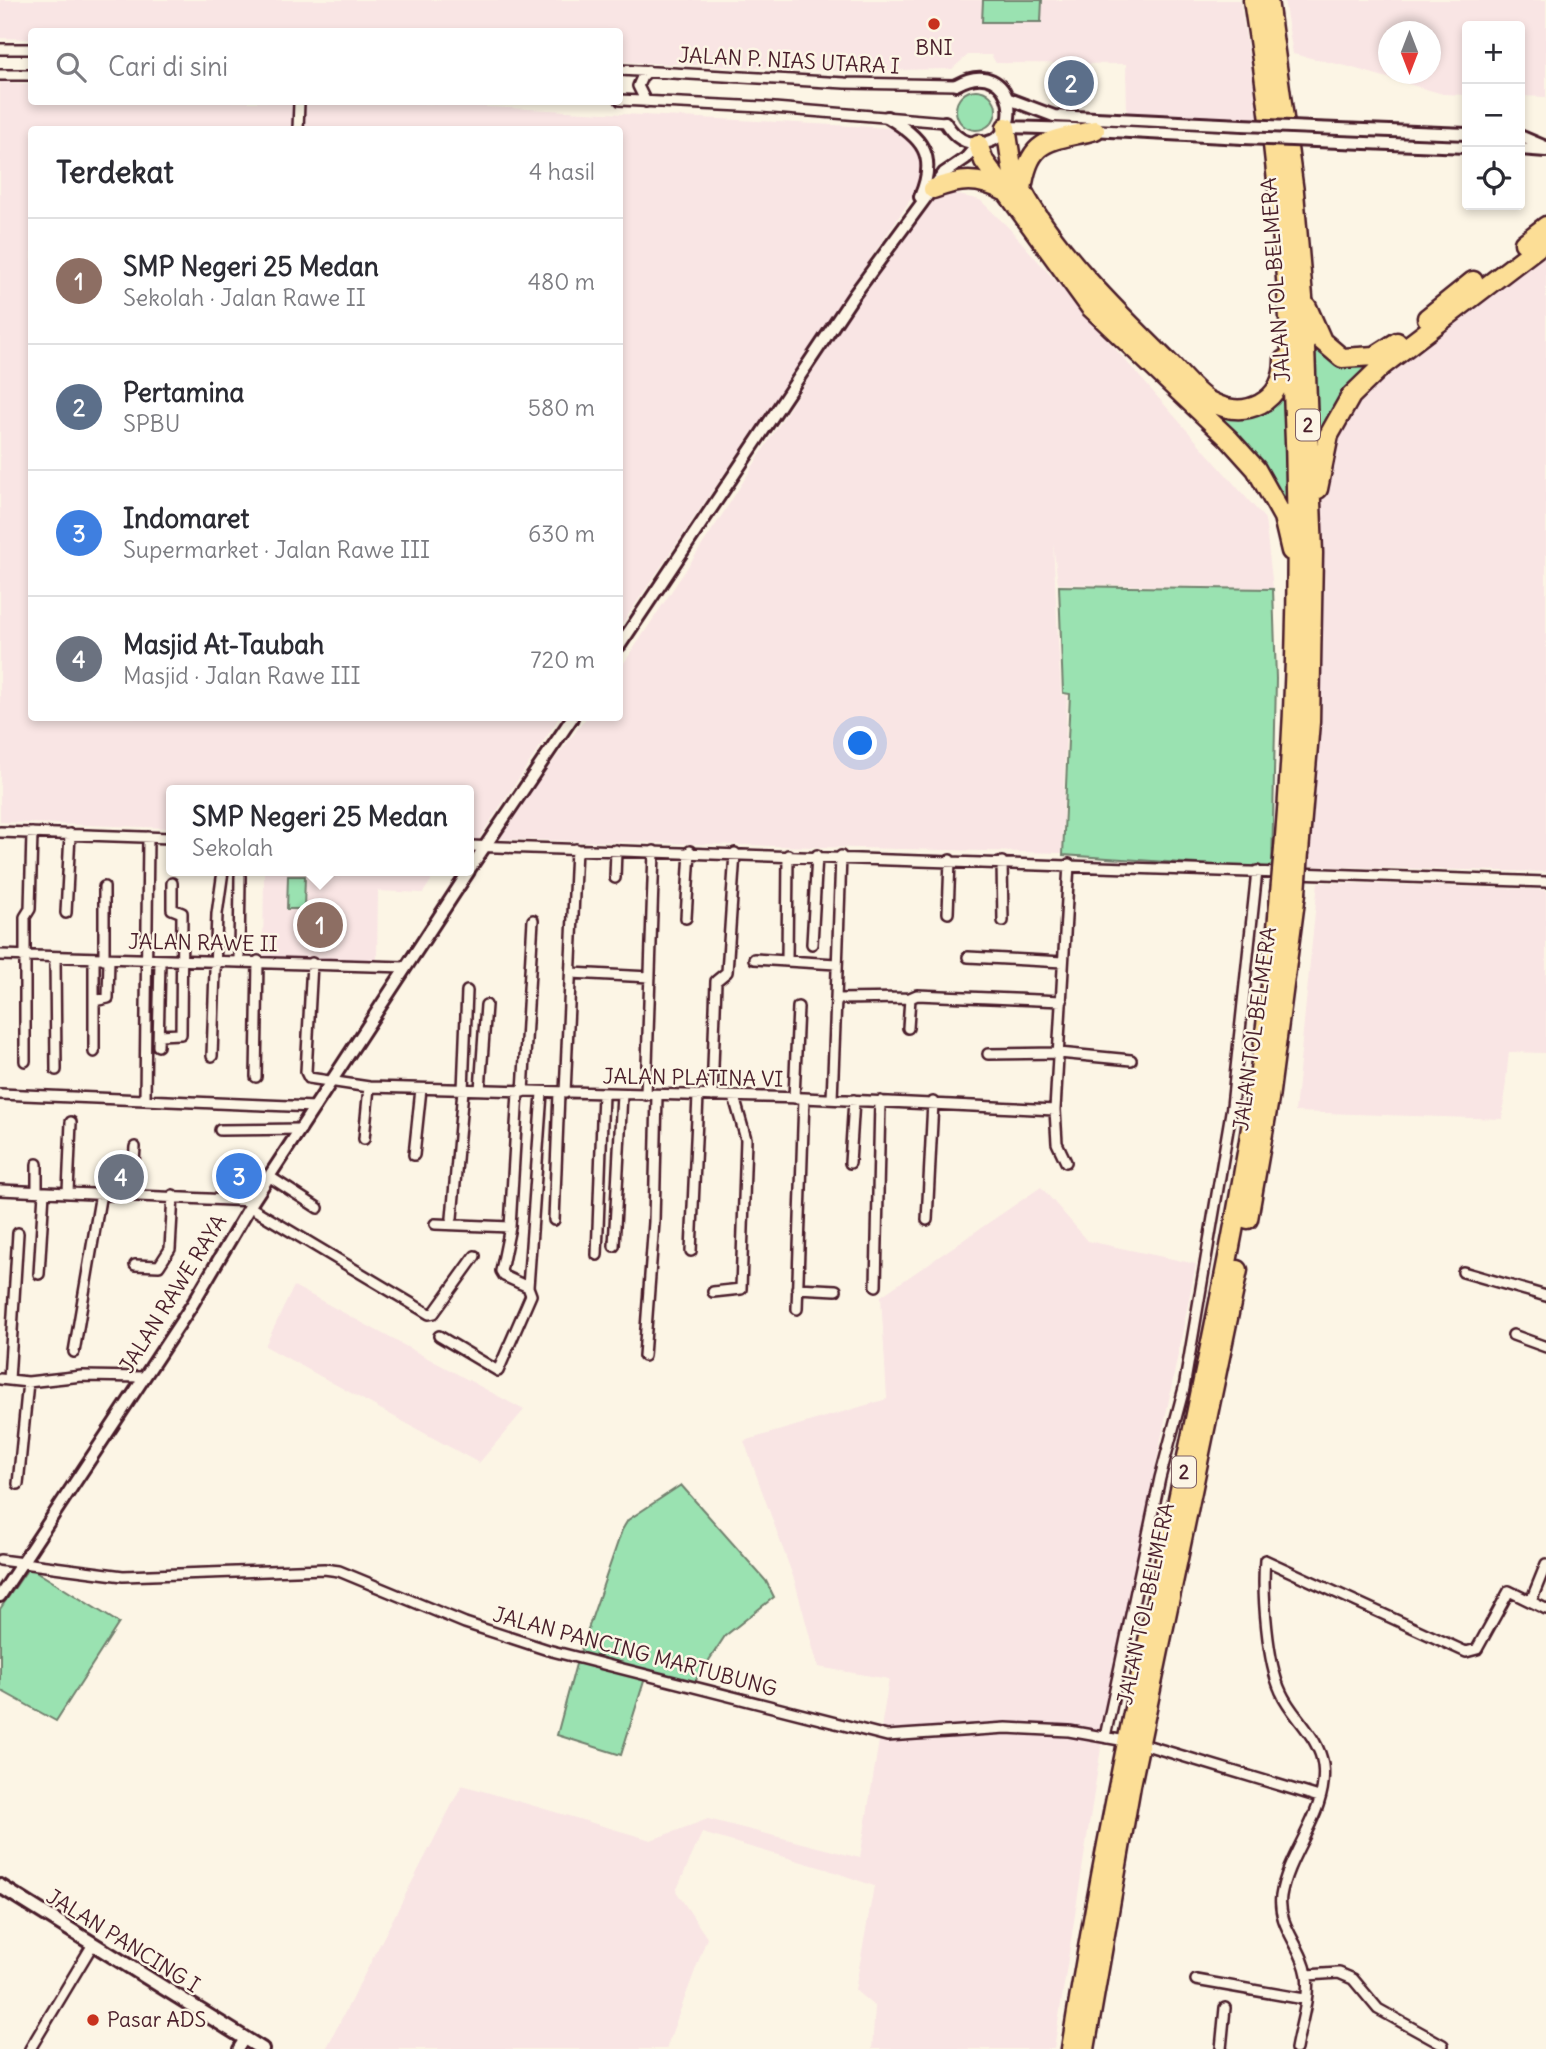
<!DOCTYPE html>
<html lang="id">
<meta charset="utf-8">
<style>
body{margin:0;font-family:Delius,sans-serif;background:#f2f2f3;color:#2b2b33}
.controls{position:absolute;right:21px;top:21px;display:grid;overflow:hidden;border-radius:7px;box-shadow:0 4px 10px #0003}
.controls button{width:63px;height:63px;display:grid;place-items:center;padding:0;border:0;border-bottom:2px solid #e1e1e2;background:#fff;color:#2b2b33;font:35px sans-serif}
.compass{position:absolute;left:1378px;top:21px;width:63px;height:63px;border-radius:50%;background:#fff;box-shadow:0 4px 10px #0003;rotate:180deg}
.you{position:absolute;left:861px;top:744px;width:24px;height:24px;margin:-18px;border:5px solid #fff;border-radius:50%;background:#1a73e8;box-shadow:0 0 0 10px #1a73e833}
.badge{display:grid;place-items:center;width:46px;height:46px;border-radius:50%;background:#b45309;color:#fff;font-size:23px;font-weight:700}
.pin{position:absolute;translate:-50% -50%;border:4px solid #fff;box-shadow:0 2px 7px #0006}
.popup{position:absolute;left:166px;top:785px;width:308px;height:91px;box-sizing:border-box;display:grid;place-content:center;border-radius:7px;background:#fff;filter:drop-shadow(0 2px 5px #0005);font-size:23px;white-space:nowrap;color:#7c7c81}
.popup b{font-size:26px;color:#2b2b33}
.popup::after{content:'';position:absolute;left:50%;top:100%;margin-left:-14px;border:14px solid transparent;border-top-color:#fff}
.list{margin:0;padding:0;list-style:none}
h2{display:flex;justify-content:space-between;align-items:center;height:91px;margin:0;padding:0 28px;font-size:30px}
h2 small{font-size:23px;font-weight:400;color:#7c7c81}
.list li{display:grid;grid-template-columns:46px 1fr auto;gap:21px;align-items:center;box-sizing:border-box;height:126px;padding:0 28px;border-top:2px solid #e1e1e2}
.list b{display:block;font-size:26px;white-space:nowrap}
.list p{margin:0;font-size:23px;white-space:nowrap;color:#7c7c81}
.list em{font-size:23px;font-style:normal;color:#7c7c81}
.icon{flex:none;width:38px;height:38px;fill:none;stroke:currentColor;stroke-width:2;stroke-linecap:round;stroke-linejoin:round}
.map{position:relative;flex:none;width:1546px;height:2049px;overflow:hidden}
.search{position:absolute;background:#fff;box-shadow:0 4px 10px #0003;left:28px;top:28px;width:595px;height:77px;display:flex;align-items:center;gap:18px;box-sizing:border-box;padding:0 24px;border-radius:7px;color:#7c7c81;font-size:26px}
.panel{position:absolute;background:#fff;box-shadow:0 4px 10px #0003;left:28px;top:126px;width:595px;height:595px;border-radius:7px}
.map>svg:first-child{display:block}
</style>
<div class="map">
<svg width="1546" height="2049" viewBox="0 0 1546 2049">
<rect width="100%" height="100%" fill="#fcf5e5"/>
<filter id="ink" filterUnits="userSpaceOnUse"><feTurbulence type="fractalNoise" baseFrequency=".0143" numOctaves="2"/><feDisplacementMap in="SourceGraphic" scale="14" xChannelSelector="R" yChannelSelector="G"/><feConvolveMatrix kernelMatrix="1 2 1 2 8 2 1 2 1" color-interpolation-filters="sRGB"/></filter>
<g filter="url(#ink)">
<path fill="#f9e5e4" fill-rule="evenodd" d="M0 0H1240L1259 118 1127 114 1126 64 996 63 991 55H968L952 69 841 71 620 62V32H32L31 39 0 38Z
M1284 0H1546V97L1520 96V26H1467V95L1443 94 1346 66 1293 54ZM1388 32H1430V74H1388Z
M0 82 31 84 32 102H394L890 128 910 140 917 150 922 172 913 196 620 627V130H32V718H559L478 840H469V790H171V828L0 822Z
M942 191 980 200 1008 227 1265 519 1273 588 1058 584 1053 543 1061 695H1067L1062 853 494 839 586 718H620V669L724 512 923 196Z
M1546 252V872L1305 866 1318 720 1323 478 1336 429 1376 375Z
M264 871H437L423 893 378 891 377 962 263 958Z
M1318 882 1546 890V1053L1509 1052 1502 1119 1295 1112Z
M1041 1187 1088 1241 1196 1264 1106 1716 1054 2049H872L875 2007 855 1990 874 1886 826 1869 702 1833 676 1891 707 1938 666 2049H326L462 1785 651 1840 708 1819 860 1858 889 1679 818 1667 795 1582 744 1441 887 1399 881 1296Z
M294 1286 524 1410 479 1463 265 1346Z"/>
<path fill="#9ae2b1" stroke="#72806e" stroke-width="2" d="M983 0H1042L1041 22H982Z
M956 110a20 20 0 1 1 40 0a20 20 0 1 1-40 0Z
M1315 342 1377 361 1319 453 1312 346Z
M1288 380 1291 525 1203 402 1224 413Z
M1059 586 1273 589 1276 679 1272 869 1063 855 1070 694 1063 693Z
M288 876H305L304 909H287Z
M681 1485 766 1581 774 1597 725 1636 690 1689 645 1678 621 1755 557 1735 576 1664 622 1530 628 1520Z
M29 1567 119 1623 56 1721 0 1690V1609Z"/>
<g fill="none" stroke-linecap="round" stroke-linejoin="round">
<path stroke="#6d8b98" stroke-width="2.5" d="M0 827 171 833"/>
<g stroke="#4a1f2b" stroke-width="14">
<path id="minor" d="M0 49H32
M620 70 845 83 956 85
M0 75H32
M620 100 762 107 945 122
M646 102 638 86 642 77 648 71
M298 130 299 102
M0 832 171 838
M469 846 1282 873
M1002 862 1003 921
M1296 873 1546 882
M615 878 616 850
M104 887V959
M66 913 70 834
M948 913 950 860
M686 918 690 851
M812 944 817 855
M0 955 405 967
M55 957 56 1070
M968 957 1063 962
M754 959 836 964
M239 961 240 876
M787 961 788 855
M312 963 306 1072 309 1078 369 1087 804 1098 1055 1110
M571 973 650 977
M836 999 841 856
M94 1001 108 998 109 959
M908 1028 910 998 917 995 1062 1001
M159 1035 181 1034 182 913 172 909V883
M158 1046 160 961
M94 1052V958
M988 1054 1059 1053 1131 1060
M212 1056 217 914 223 871
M25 1061V917L30 909 32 833
M256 1077 258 961
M480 1090 486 1005
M523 1092 533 920
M565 1093 576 849
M0 1094 315 1107
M646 1095 654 851
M712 1096 716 981 727 972 735 853
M794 1098 798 1007
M145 1099 148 837
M832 1099 836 999 910 998
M220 1130 301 1129
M364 1139 369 1087
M414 1155 421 1089
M1066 1162 1057 1143 1055 1110 1069 864
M850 1163 854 1100
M37 1164V1191
M270 1177 318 1208
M0 1190 253 1201
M68 1192 71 1122
M132 1194 135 1147
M250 1207 429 1314 434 1313 475 1256
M452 1218 463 1090 467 991
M554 1220 559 1093
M927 1220 933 1102
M435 1224 510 1227
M614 1246 622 1094
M691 1251 698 1096
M597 1255 603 1094
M135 1265 159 1266 170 1249 173 1195
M1463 1272 1546 1296
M39 1274 44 1192
M876 1286 880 1101
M528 1287 542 1093
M797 1288 836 1290
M713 1292 741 1289 746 1139 734 1097
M797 1309 804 1098
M1513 1335 1546 1347
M439 1336 498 1371 531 1295 528 1287 504 1276 501 1271 510 1227 518 1092
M74 1352 101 1193
M644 1356 654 1222 657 1095
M0 1379 28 1382 82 1376 143 1377
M9 1380 18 1233
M18 1484 28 1382
M0 1560 123 1576 324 1569 339 1571 465 1623 548 1650 887 1736 1006 1728 1069 1731 1120 1740
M1531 1601 1546 1564
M1105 1737 1160 1478 1184 1388 1232 1106 1257 871
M1149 1746 1319 1797
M1307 1975 1339 1973 1353 1979 1378 2009 1443 2045
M1196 1980 1304 1999
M30 2049 93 1944
M238 2049 245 2038
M1221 2049 1225 2008
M1296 2049C1300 2026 1310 1998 1307 1975 1303 1947 1277 1926 1281 1896 1288 1851 1329 1812 1323 1765 1319 1736 1292 1717 1281 1692 1267 1662 1262 1593 1265 1560L1466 1652 1477 1649 1509 1591 1546 1609"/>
</g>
<g stroke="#4a1f2b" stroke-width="16">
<path id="tertiary" d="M1009 99 1054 116 1242 125
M887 117C922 138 938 155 920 197
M945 122C952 133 960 142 974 143 1030 149 1016 51 956 85
M1006 127 1076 129
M1313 128 1467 134
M1092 130 1243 138
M1520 136 1546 147
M1315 141 1467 147
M1520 149 1546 151
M620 645 854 295 944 173 966 158 978 144
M469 870 572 718
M0 1596 192 1305 253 1201 469 871"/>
</g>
<g stroke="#4a1f2b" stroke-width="18">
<path id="secondary" d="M0 1886 262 2049"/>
</g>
<g stroke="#4a1f2b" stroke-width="23">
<path id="motorway" d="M1253 0C1298 281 1308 566 1284 849
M1268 0 1294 192 1303 297 1313 553 1310 722 1299 852
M1006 127 1013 174 1022 190
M1095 130C1049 142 1029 137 1022 190 1056 253 1119 314 1170 364 1182 376 1195 393 1209 401 1226 410 1242 413 1260 404 1277 395 1284 378 1284 360
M978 144 984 161 1090 307 1229 439 1256 469 1283 517 1291 551
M933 189C960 179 978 177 1004 191
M1524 243 1546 226
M1307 307 1322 341 1342 358 1375 356 1397 342
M1427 318 1473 281
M1318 489 1329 435 1351 396 1382 366 1546 241
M1248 1219 1269 1099 1296 893
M1071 2049C1096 1891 1128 1735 1161 1579 1209 1352 1262 1125 1280 893
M1085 2049 1131 1785 1238 1270"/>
</g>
<use href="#minor" stroke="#fcf5e5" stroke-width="9"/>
<use href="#tertiary" stroke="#fcf5e5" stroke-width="10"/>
<use href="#secondary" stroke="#fcf5e5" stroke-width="12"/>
<use href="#motorway" stroke="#fcde96" stroke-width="18"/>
<g stroke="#4a1f2b" stroke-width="16" stroke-linecap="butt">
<path id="tertiary-bridge" d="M1242 125 1313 128
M1243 138 1315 141"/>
</g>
<g stroke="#4a1f2b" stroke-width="23" stroke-linecap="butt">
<path id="motorway-bridge" d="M1280 893 1284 849
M1296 893 1299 852"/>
</g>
<use href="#tertiary-bridge" stroke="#fcf5e5" stroke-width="10"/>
<use href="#motorway-bridge" stroke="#fcde96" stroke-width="18"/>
</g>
</g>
<g fill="#c8321e" stroke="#fcf5e5" stroke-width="2.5">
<circle cx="934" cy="24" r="7"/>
<circle cx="93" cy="2020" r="7"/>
</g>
<g text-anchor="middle" stroke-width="5" stroke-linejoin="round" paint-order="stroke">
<g fill="#fcf5e5" stroke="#7f5f63" stroke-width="2">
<rect x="1296" y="409.5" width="24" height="31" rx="5"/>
<rect x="1172" y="1456.5" width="24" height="31" rx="5"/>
</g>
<g font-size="19" font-weight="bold" fill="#4a1f2b">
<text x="1308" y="432">2</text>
<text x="1184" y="1479">2</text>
</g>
<g font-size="21" fill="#4a1f2b" stroke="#fcf5e5">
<text x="934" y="55">BNI</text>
<text x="107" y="2027" text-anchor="start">Pasar ADS</text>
</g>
<g font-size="21" fill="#4a1f2b" stroke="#fcf5e5">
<text transform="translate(789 61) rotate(3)" y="7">JALAN P. NIAS UTARA I</text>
<text transform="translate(1276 280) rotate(-94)" y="7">JALAN TOL BELMERA</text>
<text transform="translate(203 943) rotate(1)" y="7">JALAN RAWE II</text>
<text transform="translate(1255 1029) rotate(-82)" y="7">JALAN TOL BELMERA</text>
<text transform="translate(693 1078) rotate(1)" y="7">JALAN PLATINA VI</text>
<text transform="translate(173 1294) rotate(-58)" y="7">JALAN RAWE RAYA</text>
<text transform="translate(1146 1604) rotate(-78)" y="7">JALAN TOL BELMERA</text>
<text transform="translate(635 1652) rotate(15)" y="7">JALAN PANCING MARTUBUNG</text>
<text transform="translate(123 1941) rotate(32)" y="7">JALAN PANCING I</text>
</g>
</g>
</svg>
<div class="controls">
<button>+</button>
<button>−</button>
<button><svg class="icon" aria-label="locate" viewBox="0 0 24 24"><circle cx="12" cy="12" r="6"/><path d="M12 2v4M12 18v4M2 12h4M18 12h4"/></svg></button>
</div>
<svg class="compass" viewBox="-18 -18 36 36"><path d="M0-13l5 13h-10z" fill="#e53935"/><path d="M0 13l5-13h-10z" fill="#7c7c81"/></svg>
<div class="you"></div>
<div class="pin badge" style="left:320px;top:925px;background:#8d6e63">1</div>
<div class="popup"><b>SMP Negeri 25 Medan</b>Sekolah</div>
<div class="pin badge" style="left:1071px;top:83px;background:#5c6f8a">2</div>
<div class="pin badge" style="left:239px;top:1176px;background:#3f7fe0">3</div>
<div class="pin badge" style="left:121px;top:1177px;background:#6b7280">4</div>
<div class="search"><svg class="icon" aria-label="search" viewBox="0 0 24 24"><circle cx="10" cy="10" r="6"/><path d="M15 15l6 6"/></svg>Cari di sini</div>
<section class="panel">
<h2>Terdekat<small>4 hasil</small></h2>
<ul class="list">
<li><span class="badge" style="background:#8d6e63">1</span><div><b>SMP Negeri 25 Medan</b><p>Sekolah · Jalan Rawe II</p></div><em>480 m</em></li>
<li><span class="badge" style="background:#5c6f8a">2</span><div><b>Pertamina</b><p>SPBU</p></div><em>580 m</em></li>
<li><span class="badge" style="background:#3f7fe0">3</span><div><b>Indomaret</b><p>Supermarket · Jalan Rawe III</p></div><em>630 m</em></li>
<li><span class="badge" style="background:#6b7280">4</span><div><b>Masjid At-Taubah</b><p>Masjid · Jalan Rawe III</p></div><em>720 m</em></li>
</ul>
</section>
</div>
